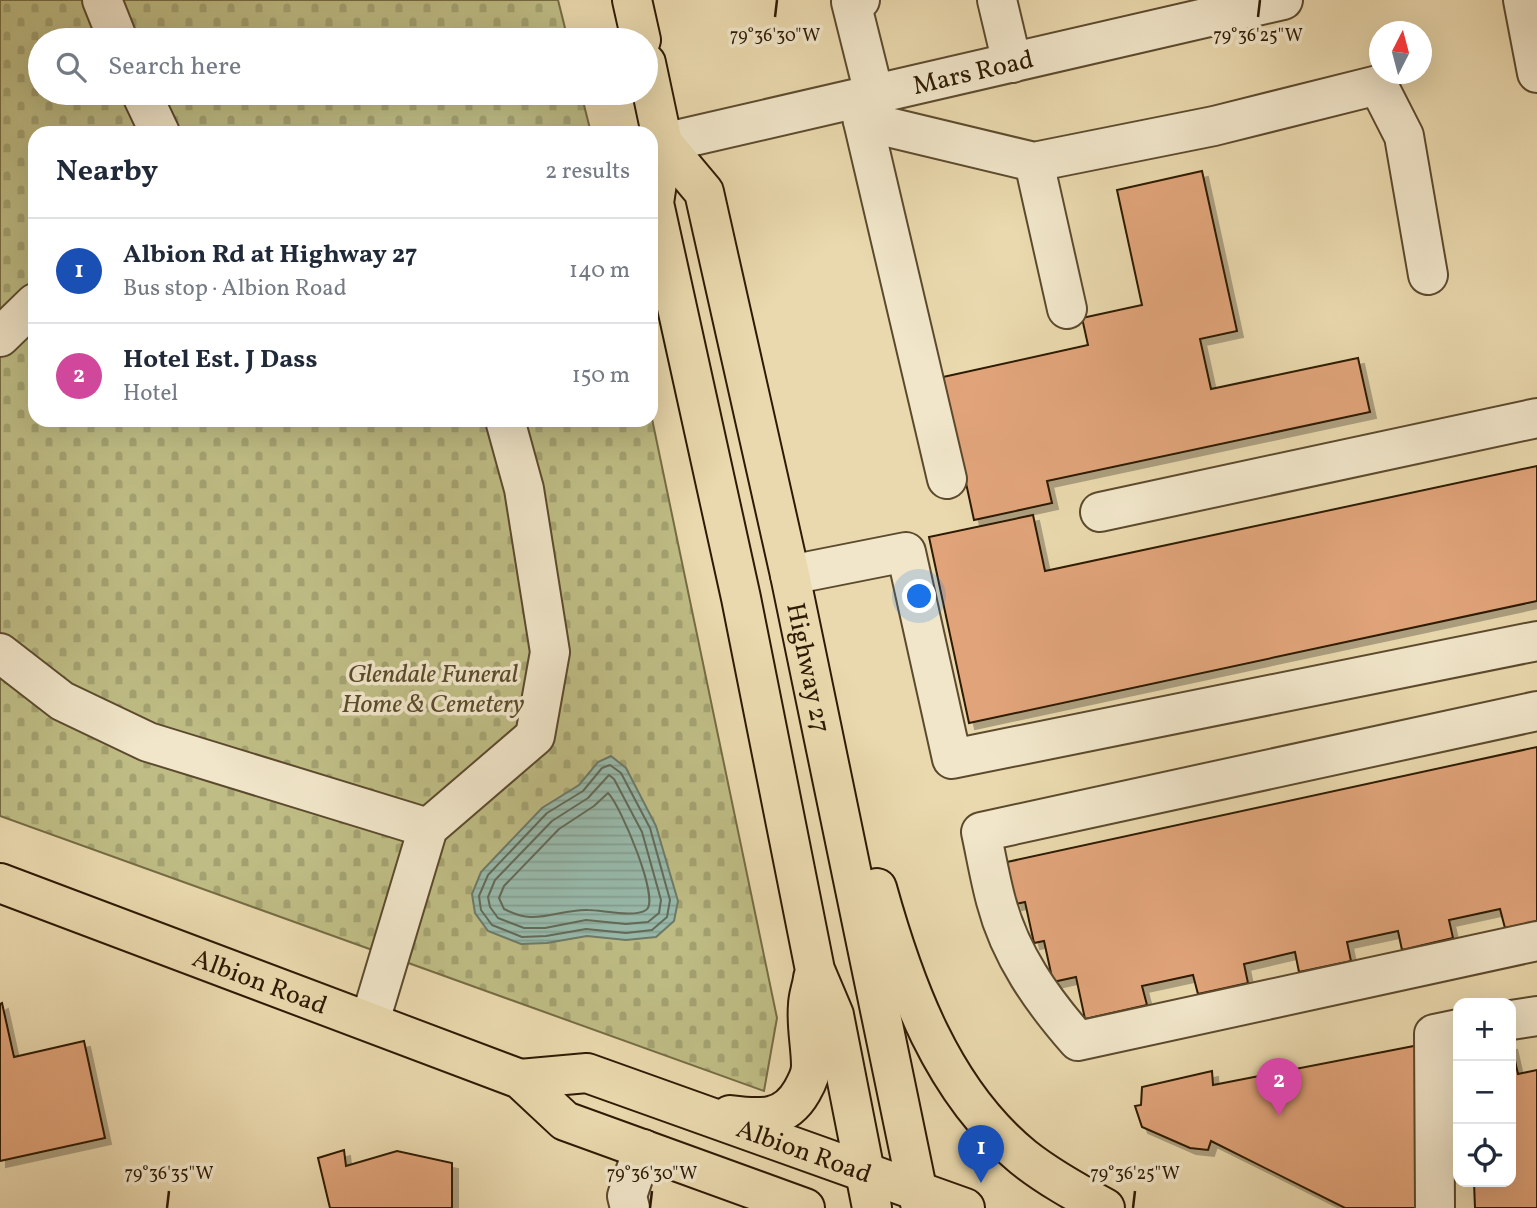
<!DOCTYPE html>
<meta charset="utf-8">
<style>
body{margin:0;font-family:Vollkorn,serif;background:#f2f2f3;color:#1f2937}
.controls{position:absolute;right:21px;bottom:21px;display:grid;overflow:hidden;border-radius:14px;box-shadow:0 7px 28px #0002}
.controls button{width:63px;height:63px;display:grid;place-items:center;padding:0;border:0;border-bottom:2px solid #e0e1e3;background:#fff;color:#1f2937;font:35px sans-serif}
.compass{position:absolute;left:1369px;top:21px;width:63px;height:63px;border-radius:50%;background:#fff;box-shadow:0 7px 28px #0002;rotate:6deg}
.you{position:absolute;left:920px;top:597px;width:24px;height:24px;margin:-18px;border:5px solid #fff;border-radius:50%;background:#1a73e8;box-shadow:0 0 0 10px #1a73e833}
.badge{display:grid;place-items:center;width:46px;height:46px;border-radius:50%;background:#2563eb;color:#fff;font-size:23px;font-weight:700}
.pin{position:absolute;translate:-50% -58px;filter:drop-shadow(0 2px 4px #0008)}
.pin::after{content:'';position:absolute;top:37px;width:24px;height:21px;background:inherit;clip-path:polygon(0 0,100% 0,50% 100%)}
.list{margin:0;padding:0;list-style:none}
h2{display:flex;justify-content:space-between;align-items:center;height:91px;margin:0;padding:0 28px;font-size:30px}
h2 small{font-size:23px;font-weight:400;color:#747a83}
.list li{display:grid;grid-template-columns:46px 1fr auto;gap:21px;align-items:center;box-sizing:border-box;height:105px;padding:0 28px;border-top:2px solid #e0e1e3}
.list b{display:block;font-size:26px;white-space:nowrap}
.list p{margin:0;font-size:23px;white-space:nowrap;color:#747a83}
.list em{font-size:23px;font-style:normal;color:#747a83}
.icon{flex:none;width:38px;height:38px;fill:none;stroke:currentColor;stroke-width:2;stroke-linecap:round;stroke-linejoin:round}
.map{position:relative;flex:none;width:1537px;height:1208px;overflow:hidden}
.search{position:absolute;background:#fff;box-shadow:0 7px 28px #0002;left:28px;top:28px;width:630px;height:77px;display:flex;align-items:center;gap:18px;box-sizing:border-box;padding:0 24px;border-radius:38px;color:#747a83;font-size:26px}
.panel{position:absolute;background:#fff;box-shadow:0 7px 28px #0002;left:28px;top:126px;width:630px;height:301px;border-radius:21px}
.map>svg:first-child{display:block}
</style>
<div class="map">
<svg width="1537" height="1208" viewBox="0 0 1537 1208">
<defs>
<pattern id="cemetery-stones" width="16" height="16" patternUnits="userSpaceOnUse" patternTransform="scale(1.75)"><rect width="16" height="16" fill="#bfbd85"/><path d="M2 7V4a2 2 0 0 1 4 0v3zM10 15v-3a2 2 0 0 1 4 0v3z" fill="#a4a271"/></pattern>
<pattern id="water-rules" width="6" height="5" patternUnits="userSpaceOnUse" patternTransform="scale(1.75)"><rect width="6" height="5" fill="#98baac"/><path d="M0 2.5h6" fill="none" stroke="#839f92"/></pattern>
<filter id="shadow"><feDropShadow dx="6" dy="6" stdDeviation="0" flood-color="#0004"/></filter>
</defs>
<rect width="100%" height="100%" fill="#ead9ae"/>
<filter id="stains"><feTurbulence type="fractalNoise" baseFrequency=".00286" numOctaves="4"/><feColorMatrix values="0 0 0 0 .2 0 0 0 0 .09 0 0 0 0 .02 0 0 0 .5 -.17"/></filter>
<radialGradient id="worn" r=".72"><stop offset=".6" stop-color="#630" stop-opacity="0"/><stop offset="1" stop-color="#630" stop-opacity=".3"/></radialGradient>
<path fill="url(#cemetery-stones)" stroke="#766c44" stroke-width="2" d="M0 0H558L568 40H40V93H581L591 133H35V420H651V414L777 1018 764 1091 0 816Z"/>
<path fill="url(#water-rules)" stroke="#6d7a68" stroke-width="2" d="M611 756 626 768 656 826 678 901 674 921 656 937 626 940 587 936 547 943 521 944 488 931 475 913 472 894 481 872 542 808 579 785 598 762Z"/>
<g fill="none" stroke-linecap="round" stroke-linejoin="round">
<path stroke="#626a58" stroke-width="2" d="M610 765 621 773 650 828 670 900 667 917 652 930 626 933 586 929 546 936 522 937 492 925 481 910 479 896 488 875 547 813 583 791 602 768Z
M609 775 614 779 642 832 661 900 659 913 648 922 626 924 586 920 545 928H524L498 918 490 907 488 897 495 880 552 821 588 798Z
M608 793C620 804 661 901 646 910 634 918 602 910 588 910 568 909 549 918 530 917 521 917 512 913 504 909L499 898 504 886 559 829 594 806Z"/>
</g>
<path fill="#e1a47a" stroke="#2d1a03" stroke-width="2" filter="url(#shadow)" d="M1202 171 1237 331 1200 339 1211 389 1358 358 1370 412 1047 481 1052 503 974 520 943 377 1088 345 1082 318 1142 305 1117 190Z
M1537 466V601L969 723 929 537 1033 515 1045 571Z
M1537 747V921L1505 928 1500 909 1449 920 1453 938 1402 950 1398 931 1347 942 1351 961 1299 972 1295 952 1244 964 1248 983 1198 994 1193 975 1142 986 1147 1005 1085 1019 1076 977 1053 982 1044 941 1034 943 1025 902 1016 904 1007 862Z
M2 1003 14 1057 84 1041 105 1138 0 1161V1004Z
M1511 1043 1518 1074 1537 1070V1208H1475L1474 1182H1511Z
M1419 1045 1418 1208H1345L1211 1141 1208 1150 1190 1148 1142 1127 1135 1106 1141 1105 1142 1087 1212 1071 1213 1085Z
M344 1150 346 1166 397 1151 452 1163V1208H330L318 1158Z"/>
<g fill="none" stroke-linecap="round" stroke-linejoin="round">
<g stroke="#5c4a2e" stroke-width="42">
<g id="minor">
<path d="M102 0 118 40"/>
<path d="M860 0 851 2 874 94"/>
<path d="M997 0 1012 63"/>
<path d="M1523 0 1537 73"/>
<path d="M141 93 160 133"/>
<path d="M858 100 947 479"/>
<path d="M863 121 1034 162 1214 126 1378 85 1404 136 1428 275"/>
<path id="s1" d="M663 143 1283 0"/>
<path d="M1034 162 1067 309"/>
<path d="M0 337 35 303"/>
<path d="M1100 512 1537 418"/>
<path d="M790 575 906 552 952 759 1537 641"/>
<path d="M0 653 62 701 148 742 428 828"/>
<path d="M1537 711 981 832C986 855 990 879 996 901 1010 955 1042 1000 1078 1041L1537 941"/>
<path d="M1511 1020 1537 1016"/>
<path d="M370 1021 428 828 535 736 550 652 524 489 505 420"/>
<path d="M630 1208 627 1196 643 1149"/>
<path d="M1435 1208 1434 1034 1458 1029"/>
</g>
</g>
<g stroke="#2d1a03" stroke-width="42">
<g id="major">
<path d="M632 0 641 40"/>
<path d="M646 63 663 143 654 203 741 598 815 970 834 1015 872 1208"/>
<path id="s2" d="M663 143 704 192 790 575 921 1208"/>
<path id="s3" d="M0 883 520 1079 565 1121 805 1208"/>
<path d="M877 888C904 985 942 1091 1023 1157 1048 1177 1077 1193 1105 1208"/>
<path id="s4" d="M520 1079 587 1073 965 1208"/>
<path d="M730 1115C761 1119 785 1121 802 1091 806 1084 811 1074 811 1066 811 1046 806 1025 808 1005 808 996 812 987 813 978"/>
</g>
</g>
<use href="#minor" stroke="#f1e6ca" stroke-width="38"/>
<use href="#major" stroke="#ead9ae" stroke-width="38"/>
</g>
<path fill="none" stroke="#2d1a03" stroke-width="2.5" d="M775 17 777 0M1258 17 1260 0M167 1208 169 1191M650 1208 652 1191M1133 1208 1135 1191"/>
<g text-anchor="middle" stroke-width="7" stroke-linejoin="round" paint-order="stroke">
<g font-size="26" fill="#2d1a03" stroke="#f1e6ca">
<text dy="9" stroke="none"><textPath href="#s1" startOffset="318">Mars Road</textPath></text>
<text dy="9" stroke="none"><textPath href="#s2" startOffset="551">Highway 27</textPath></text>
<text dy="9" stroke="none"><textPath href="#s3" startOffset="278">Albion Road</textPath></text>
<text dy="9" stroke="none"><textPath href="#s4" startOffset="298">Albion Road</textPath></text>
</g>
<g font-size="26" font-style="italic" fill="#594b2a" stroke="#f1e6ca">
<text x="433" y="682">Glendale Funeral<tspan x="433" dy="30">Home &amp; Cemetery</tspan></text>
</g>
</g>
<g font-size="18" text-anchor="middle" fill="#2d1a03" stroke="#f1e6ca" stroke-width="7" stroke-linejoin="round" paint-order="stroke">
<text x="775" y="41">79°36'30"W</text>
<text x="1258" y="41">79°36'25"W</text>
<text x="169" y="1179">79°36'35"W</text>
<text x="652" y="1179">79°36'30"W</text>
<text x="1135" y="1179">79°36'25"W</text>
</g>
<rect width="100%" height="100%" filter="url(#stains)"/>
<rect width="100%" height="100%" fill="url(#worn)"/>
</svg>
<div class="controls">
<button>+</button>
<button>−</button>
<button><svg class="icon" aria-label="locate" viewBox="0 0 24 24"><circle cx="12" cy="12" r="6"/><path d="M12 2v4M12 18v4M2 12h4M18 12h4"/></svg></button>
</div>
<svg class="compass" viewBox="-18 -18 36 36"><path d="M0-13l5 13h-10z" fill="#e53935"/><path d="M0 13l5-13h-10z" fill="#747a83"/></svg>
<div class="you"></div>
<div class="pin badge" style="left:981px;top:1183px;background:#1a4fb4">1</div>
<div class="pin badge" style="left:1279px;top:1116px;background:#d1479c">2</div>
<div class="search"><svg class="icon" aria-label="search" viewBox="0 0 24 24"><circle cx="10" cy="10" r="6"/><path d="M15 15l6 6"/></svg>Search here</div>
<section class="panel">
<h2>Nearby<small>2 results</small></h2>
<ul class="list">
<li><span class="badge" style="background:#1a4fb4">1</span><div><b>Albion Rd at Highway 27</b><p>Bus stop · Albion Road</p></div><em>140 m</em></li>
<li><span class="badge" style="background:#d1479c">2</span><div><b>Hotel Est. J Dass</b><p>Hotel</p></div><em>150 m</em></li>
</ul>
</section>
</div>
